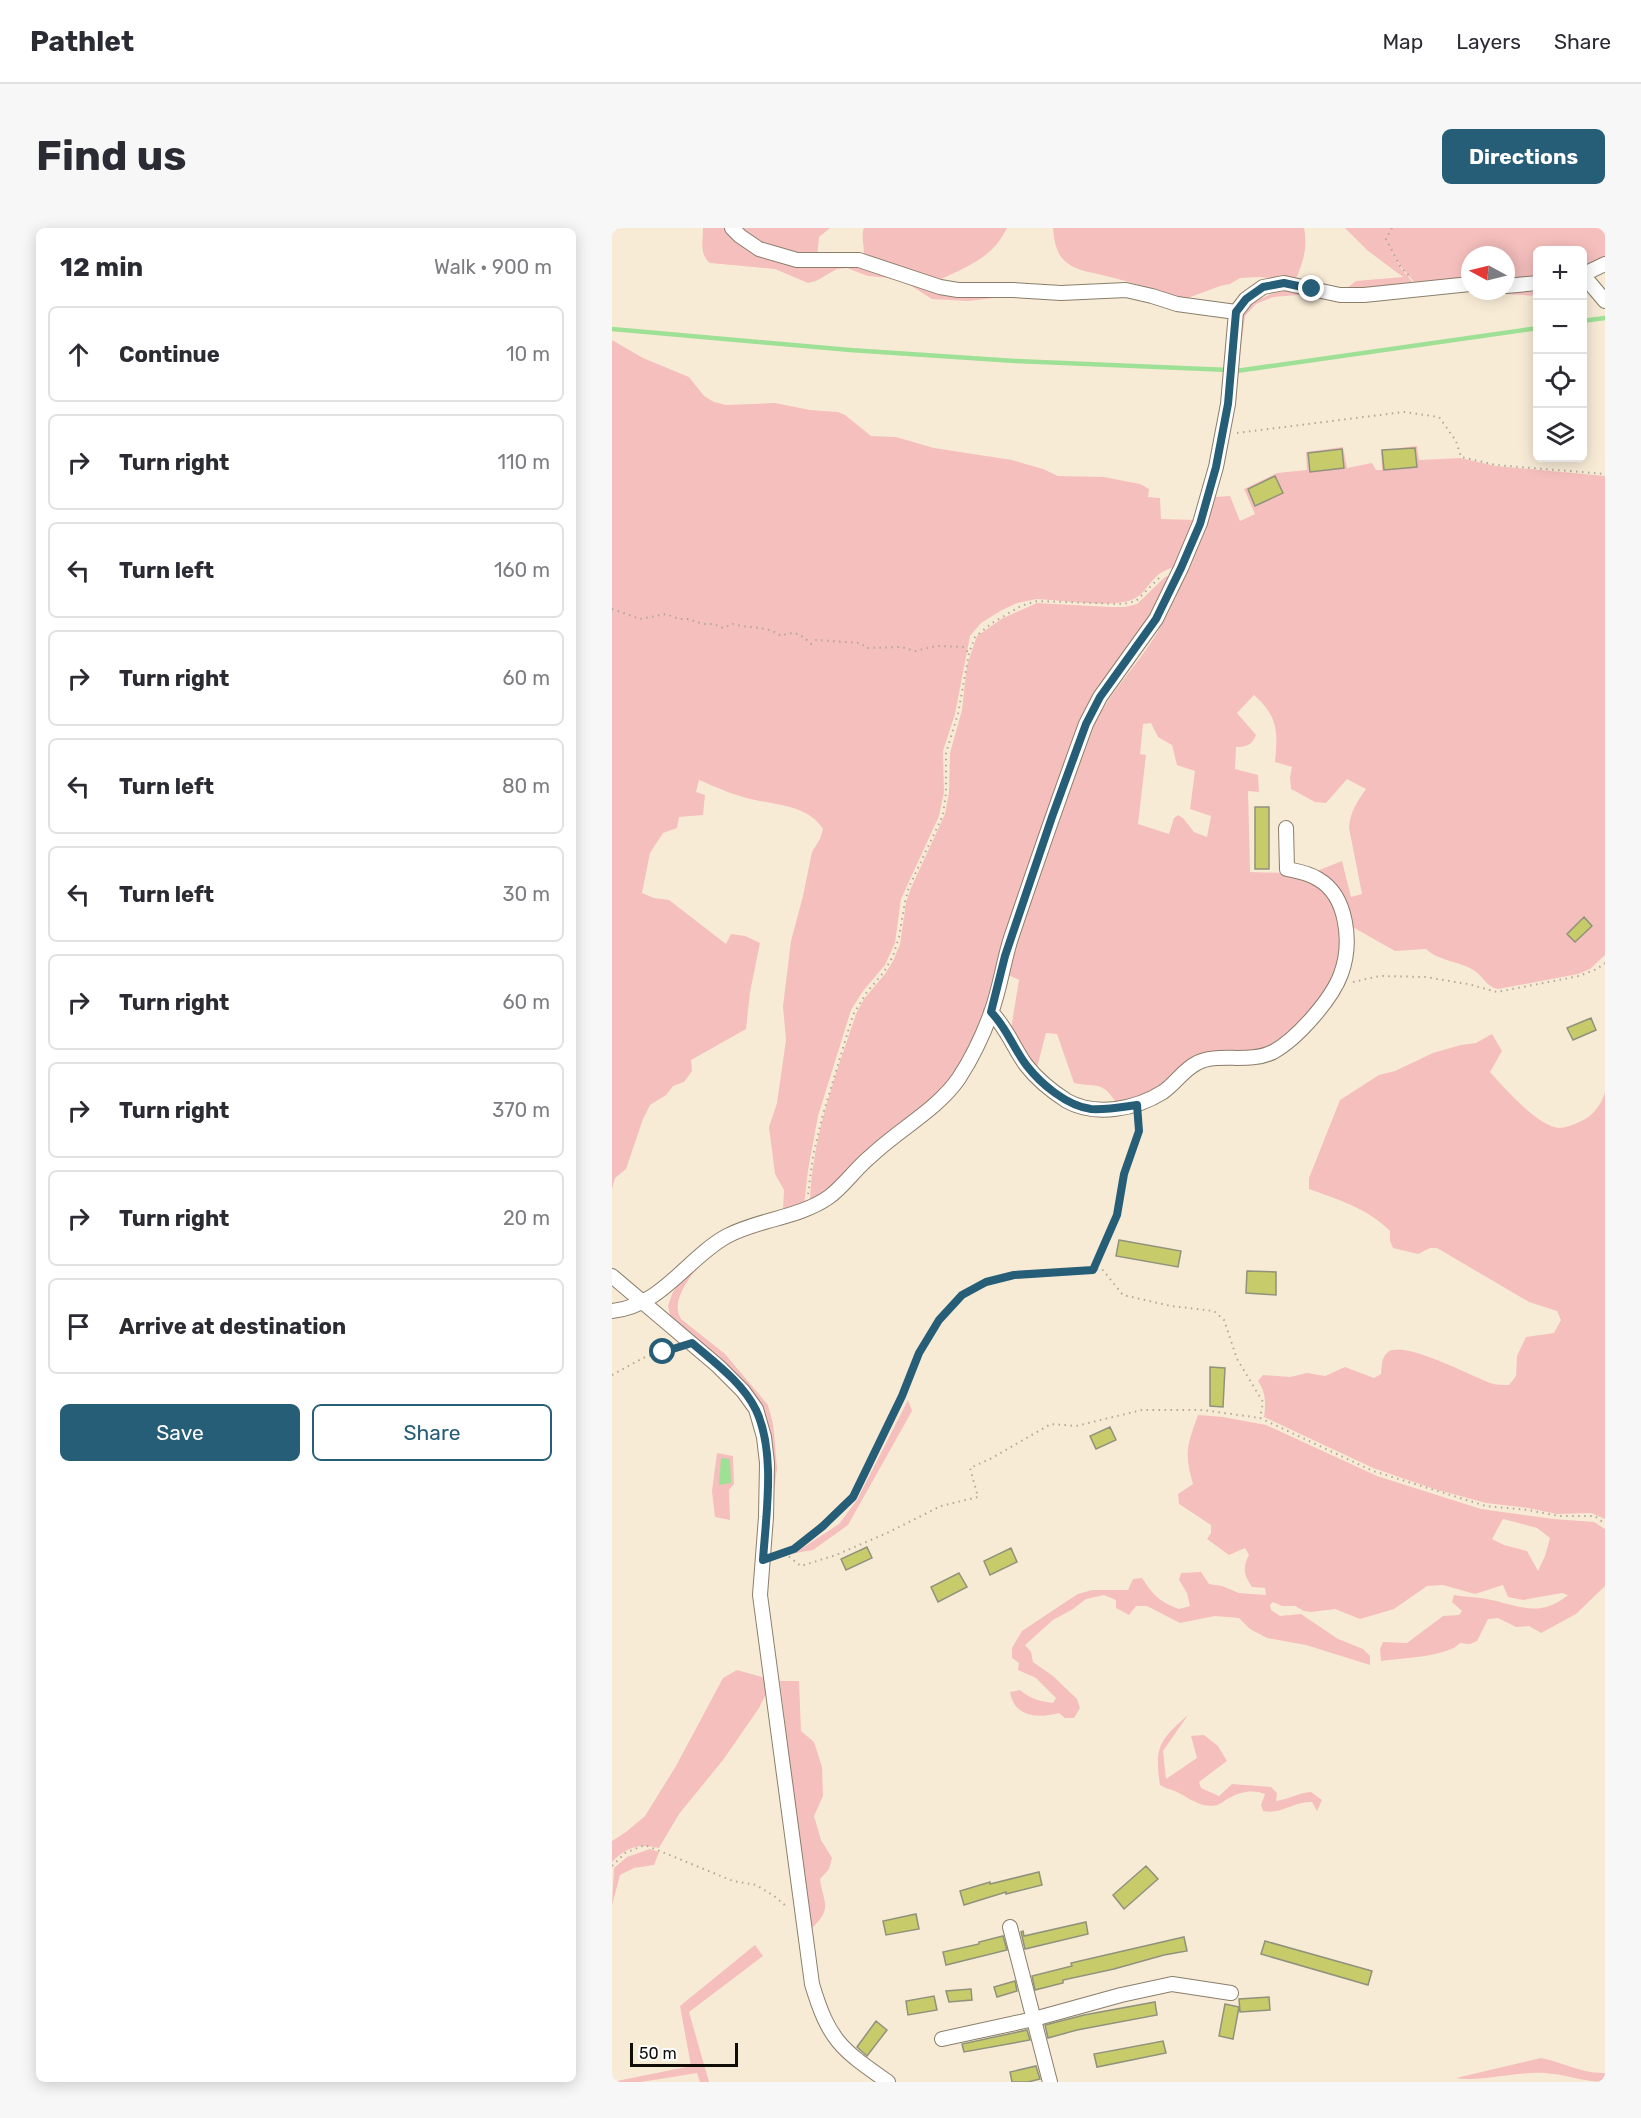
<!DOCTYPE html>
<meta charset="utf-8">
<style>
body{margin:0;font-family:Rubik,sans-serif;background:#f7f7f7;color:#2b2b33}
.controls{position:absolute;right:18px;top:18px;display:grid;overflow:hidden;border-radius:9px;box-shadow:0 3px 15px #0003}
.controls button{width:54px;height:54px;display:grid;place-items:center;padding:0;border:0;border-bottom:2px solid #e1e1e2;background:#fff;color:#2b2b33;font:30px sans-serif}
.compass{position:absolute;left:849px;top:18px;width:54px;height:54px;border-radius:50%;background:#fff;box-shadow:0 3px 15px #0003;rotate:277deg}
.scale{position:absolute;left:18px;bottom:15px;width:108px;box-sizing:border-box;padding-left:6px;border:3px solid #110d06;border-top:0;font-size:16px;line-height:21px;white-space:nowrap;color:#110d06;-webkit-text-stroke:4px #fff;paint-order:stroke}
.stop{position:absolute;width:18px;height:18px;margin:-14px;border:4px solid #265d77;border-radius:50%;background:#fff}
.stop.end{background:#265d77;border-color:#fff;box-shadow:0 2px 6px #0008}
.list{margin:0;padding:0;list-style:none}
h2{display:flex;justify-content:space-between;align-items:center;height:78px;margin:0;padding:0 24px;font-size:26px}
h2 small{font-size:20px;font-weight:400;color:#7c7c81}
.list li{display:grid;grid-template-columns:39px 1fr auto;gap:18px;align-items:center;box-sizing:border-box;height:96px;margin:0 12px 12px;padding:0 12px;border:2px solid #e1e1e2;border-radius:9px}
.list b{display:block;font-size:22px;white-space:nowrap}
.list em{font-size:20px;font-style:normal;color:#7c7c81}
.actions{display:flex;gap:12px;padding:18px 24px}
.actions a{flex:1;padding:14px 0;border:2px solid #265d77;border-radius:9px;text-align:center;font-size:21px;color:#265d77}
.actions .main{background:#265d77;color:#fff}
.icon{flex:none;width:33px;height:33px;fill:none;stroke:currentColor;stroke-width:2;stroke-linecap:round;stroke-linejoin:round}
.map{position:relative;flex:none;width:993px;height:1854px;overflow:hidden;border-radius:9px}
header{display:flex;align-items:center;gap:36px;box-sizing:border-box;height:84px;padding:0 30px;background:#fff;border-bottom:2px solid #e1e1e2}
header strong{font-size:28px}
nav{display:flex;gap:33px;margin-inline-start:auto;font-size:21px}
.intro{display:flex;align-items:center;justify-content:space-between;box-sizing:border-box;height:144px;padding:0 36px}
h1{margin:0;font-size:42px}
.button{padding:15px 27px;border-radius:9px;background:#265d77;color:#fff;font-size:21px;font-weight:700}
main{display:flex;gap:36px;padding:0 36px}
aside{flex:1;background:#fff;border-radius:9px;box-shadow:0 3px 15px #0003}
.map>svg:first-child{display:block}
</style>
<header>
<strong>Pathlet</strong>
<nav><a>Map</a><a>Layers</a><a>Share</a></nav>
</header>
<div class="intro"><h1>Find us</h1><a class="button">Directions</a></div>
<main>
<aside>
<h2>12 min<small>Walk · 900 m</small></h2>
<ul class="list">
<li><svg class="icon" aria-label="ahead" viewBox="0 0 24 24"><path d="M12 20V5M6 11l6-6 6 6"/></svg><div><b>Continue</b></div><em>10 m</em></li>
<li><svg class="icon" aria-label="right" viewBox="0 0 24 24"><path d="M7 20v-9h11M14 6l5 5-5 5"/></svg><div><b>Turn right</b></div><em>110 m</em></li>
<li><svg class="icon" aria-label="left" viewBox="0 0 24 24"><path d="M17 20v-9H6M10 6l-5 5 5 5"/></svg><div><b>Turn left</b></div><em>160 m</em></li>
<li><svg class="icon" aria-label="right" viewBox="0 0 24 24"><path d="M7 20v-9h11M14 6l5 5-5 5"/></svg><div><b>Turn right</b></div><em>60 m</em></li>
<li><svg class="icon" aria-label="left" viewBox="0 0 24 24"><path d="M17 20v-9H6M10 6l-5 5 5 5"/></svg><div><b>Turn left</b></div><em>80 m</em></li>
<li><svg class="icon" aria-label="left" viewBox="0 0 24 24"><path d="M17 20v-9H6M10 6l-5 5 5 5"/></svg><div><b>Turn left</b></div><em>30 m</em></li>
<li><svg class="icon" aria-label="right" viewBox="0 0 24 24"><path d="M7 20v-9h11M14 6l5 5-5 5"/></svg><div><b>Turn right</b></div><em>60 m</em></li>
<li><svg class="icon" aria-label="right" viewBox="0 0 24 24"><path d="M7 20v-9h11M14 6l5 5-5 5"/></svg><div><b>Turn right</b></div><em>370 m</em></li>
<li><svg class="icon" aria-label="right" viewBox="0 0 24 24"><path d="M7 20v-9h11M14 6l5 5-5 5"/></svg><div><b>Turn right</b></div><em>20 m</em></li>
<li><svg class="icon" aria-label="arrive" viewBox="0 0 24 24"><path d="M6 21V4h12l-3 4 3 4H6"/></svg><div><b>Arrive at destination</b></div></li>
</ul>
<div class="actions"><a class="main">Save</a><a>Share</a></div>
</aside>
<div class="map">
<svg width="993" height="1854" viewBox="0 0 993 1854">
<rect width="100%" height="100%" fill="#f8ebd6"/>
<path fill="#f5bfbd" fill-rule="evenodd" d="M91 0H115L136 21 248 36 286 48 409 67 356 73 320 71 293 54 277 50 256 48 235 40 225 41 204 53 196 55 163 41 98 35C87 26 91 13 91 0Z
M123 0H218L207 9 205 30 165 25Z
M252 0H395C392 5 389 11 385 16 368 36 344 43 321 55L251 31C254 20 248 10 252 0Z
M441 0H692C696 20 691 35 683 53L648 49 628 50 618 56 608 58 565 74C544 60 518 54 494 48 481 44 465 44 454 34 444 26 442 12 441 0Z
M733 0H779V2L780 0H993V33L971 44 970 22H926L925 54 894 53V27H858V51L804 56 788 38 778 21 788 39 802 56 731 63 744 53 791 49 755 22Z
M858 60V63L894 62 925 64V68L858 64 816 66 745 75 686 67 661 69 644 76 633 88 626 142 631 84C644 71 659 64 677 62Z
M0 112 31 130 77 149 92 168 102 174 114 177 163 175 198 182 226 184 233 187 259 208 284 209 322 220 400 232 431 241 446 248 492 249 528 256 537 261 536 269 548 270 549 291 584 292 567 337C560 340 552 342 546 347 536 355 532 368 519 372 500 380 447 372 425 371L405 375 390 382 369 395 358 408 343 486 331 523 332 564 327 588 289 671 283 715 273 737 251 763 239 782 206 888 196 942 192 977 171 983 172 962 163 946 157 899 165 875 174 812 171 778 179 713 191 668 200 624 208 611 211 601C195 575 157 577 131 569 116 565 102 558 87 552L84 564 93 567 91 587 67 589 65 600 51 605 38 625 30 665 42 670 57 672 114 716 119 706 133 708 148 715 138 764 134 801 79 832 80 843 72 854 61 858 54 867 38 877 31 891 14 941 3 950 0 961Z
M805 218 807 232 848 230 884 238 993 248V727L978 741 966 746 886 761C875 759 871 749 863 743 848 733 828 734 814 721L783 723 737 697 702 644 730 633 739 669 750 666 737 600C738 584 745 574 754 561L735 551 714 575 703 574 679 561 678 549 680 539 663 534C666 504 666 488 642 467L625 485 644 507C640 517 635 519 624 519L623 541 646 547 647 564 636 563 638 644 672 645 694 650 717 666 729 698 726 744 706 774 677 806 648 825 588 827C570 833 561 848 546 859 534 868 519 872 505 876 490 852 486 860 462 855L445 806 434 805 424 843 399 801 407 752 394 746 480 500C497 465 525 438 545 405 568 366 586 312 603 269L618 268 628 293 643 286 632 261 665 245 695 242 694 224 731 219 735 240 760 235 764 242H770L769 222ZM539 495 546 509 560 517 565 537 583 543 578 581 599 588 595 609 582 604 571 590 566 587 562 590 557 606 526 596 534 527 528 526 531 496Z
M559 347 543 386 485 467 377 783 342 850 217 966 198 973C200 909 224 846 244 786L252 771 273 746 281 733 288 716 294 675 299 660 333 586 337 564 338 525 350 482 355 437 365 408 391 390 425 375 498 379H513L525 376 553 349Z
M880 806 890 823 878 844C892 860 926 898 947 900 953 900 960 897 965 895 979 890 988 879 993 865V1291L979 1285 945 1286 916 1280 874 1275 822 1261 761 1240 652 1189C654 1175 654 1165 646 1153L651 1147 678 1149 695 1145 713 1148 733 1139 762 1150 769 1146C770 1137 769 1130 776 1124 792 1112 859 1148 878 1155 884 1157 891 1157 897 1157L904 1148 905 1128 914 1109 942 1105 949 1092 945 1083 917 1074 825 1020H818L806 1026 781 1020 778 1013V1003C755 980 727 972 697 961V950L728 872 767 847 783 843 821 825 849 817 864 815Z
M165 997C127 1009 90 1024 71 1061 66 1071 63 1080 69 1091L113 1126 156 1177 161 1196 163 1216 165 1240 162 1264 161 1232 157 1200 149 1179 64 1095 58 1087 56 1078 60 1066 73 1046 127 1006Z
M296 1172 300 1183 236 1297 201 1322 183 1325 227 1296 245 1272Z
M586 1187 611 1189 654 1197 765 1248 869 1281 942 1291 982 1294 993 1301V1358L964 1386 929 1405 917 1398 904 1399 886 1390 876 1391 865 1413 858 1416 848 1415C836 1429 788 1430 769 1433L768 1421 771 1414 795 1415 831 1388 847 1387 850 1383 840 1374 842 1367C853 1369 864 1369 875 1371 906 1377 927 1391 956 1367L950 1365 911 1372 896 1369 891 1357 863 1366 831 1357 815 1358 782 1381 748 1391 723 1381 699 1384 692 1383 683 1378H670L661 1374 658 1377 659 1382 668 1388 689 1386 726 1411 751 1421 758 1428V1437L694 1417 655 1410 638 1401 627 1390 603 1388 568 1395 535 1378H524L517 1387 504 1380V1372L492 1367 474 1371 461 1381 441 1392 413 1417 419 1424 421 1434 441 1448 465 1471 468 1480 462 1490H453L447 1485C425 1491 402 1489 398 1464L408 1462C418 1471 428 1473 441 1475L444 1470 424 1450 406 1442 407 1435 400 1430V1420L410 1403 455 1373 466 1366 480 1362H516L521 1351 530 1350C541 1367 548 1374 567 1381L578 1378 575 1365 567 1352 569 1345 589 1344 597 1356 610 1358 627 1365 654 1367 653 1360 640 1359C632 1347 630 1340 637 1327L633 1320 617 1327 595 1311 599 1305V1297L567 1276 566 1266 581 1256C572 1224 575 1218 586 1187ZM891 1291 925 1300 938 1310 933 1328 926 1343 915 1323 892 1317 880 1311Z
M105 1225 121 1228 122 1256 117 1262 118 1292 103 1289 100 1263Z
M125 1442 150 1449 156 1455 153 1468 147 1480 111 1532 67 1586 47 1620C27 1615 14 1619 0 1634V1613L14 1604 33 1588 64 1538 111 1450Z
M168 1453H187L189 1503 202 1514 210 1539 211 1568 202 1588 209 1612 220 1630 217 1641 208 1651C212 1678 221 1680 198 1702Z
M576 1487 551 1523 554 1551 585 1530 579 1508 592 1507 606 1518 615 1533 587 1554 589 1560 607 1568 620 1556 659 1559 665 1565 664 1573C677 1571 686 1565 699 1564L710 1572 705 1583 700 1574C682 1573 669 1587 651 1583L649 1577 653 1566C641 1561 628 1564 617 1570 613 1572 609 1576 605 1577 590 1581 577 1570 565 1564 559 1561 554 1561 548 1557 542 1518 548 1512 576 1487Z
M38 1621 47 1624 42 1637 22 1640 8 1647 0 1677 2 1640 15 1629Z
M143 1717 151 1728 77 1784 97 1854H88L85 1845 29 1854H0L79 1838 68 1778Z
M929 1830C951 1834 970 1846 993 1845V1854C972 1854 953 1846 932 1845 907 1843 869 1854 844 1850Z"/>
<path fill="#9ee095" d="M109 1230 118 1231 119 1255 107 1257Z"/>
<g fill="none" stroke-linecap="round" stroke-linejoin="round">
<path stroke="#9ee095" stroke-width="4.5" d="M970 93 993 90
M0 101 238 122 403 133 617 142
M624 143 926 100"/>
</g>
<path fill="#c7cb69" stroke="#90927c" stroke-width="1.5" d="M803 220 805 239 772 242 770 222Z
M730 221 732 240 698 244 696 225Z
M663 248 671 265 643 278 636 261Z
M643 579H657V641H643Z
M972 689 980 698 963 714 955 706Z
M979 790 984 802 961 812 955 800Z
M507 1012 569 1023 566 1039 504 1028Z
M635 1043 664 1044V1067L634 1065Z
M598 1139 613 1140 611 1179 598 1178Z
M498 1199 504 1212 484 1221 478 1208Z
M255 1319 260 1330 234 1342 229 1331Z
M399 1320 405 1334 378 1347 372 1333Z
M347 1345 355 1359 326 1374 319 1359Z
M534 1638 546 1651 512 1681 501 1667Z
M427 1644 430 1657 394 1666V1664L352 1677 348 1663 378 1654V1656Z
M304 1686 307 1701 274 1707 271 1693Z
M474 1694 476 1706 413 1721 409 1704 411 1703 412 1708Z
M391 1708 395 1722 334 1737 331 1724 367 1716V1714Z
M572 1709 575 1723 552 1727 502 1741 451 1752V1755L423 1762 420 1748 460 1738 459 1735Z
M653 1713 760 1743 756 1757 649 1726Z
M403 1753 405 1763 385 1769 382 1759Z
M359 1761 360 1772 337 1774 334 1763Z
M322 1768 325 1782 296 1787 294 1773Z
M657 1769 658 1782 628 1784 627 1771Z
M543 1774 545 1787 465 1802 436 1810 433 1797 472 1787Z
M613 1776 627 1779 621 1811 607 1808Z
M264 1793 275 1802 255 1828 245 1819Z
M415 1802 418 1812 352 1824 350 1816Z
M551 1813 554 1825 485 1839 482 1826Z
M424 1838 428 1851 416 1854H400L398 1844Z"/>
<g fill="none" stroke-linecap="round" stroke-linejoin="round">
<g stroke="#8a7e6b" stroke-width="16">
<path id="minor" d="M120 0 128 8 147 21 185 32H247L328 59 346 62H401L449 65 514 62 540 68 565 76 624 84
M970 47 993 36
M971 47 993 73
M894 58 926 55
M379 784C395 800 401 819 414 837 424 850 441 864 455 873 484 889 524 881 551 864 563 856 571 842 585 835 605 824 637 836 661 824 685 811 720 771 729 746 740 716 736 668 706 651 697 645 685 643 675 641L674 600
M0 1048 106 1138 131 1163 144 1181 152 1209 155 1235 154 1289 148 1367 200 1756C217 1813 229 1821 276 1854
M0 1083C50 1078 75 1030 115 1008 147 991 187 990 217 969 232 958 244 940 259 928 286 902 326 881 347 850 360 830 371 807 379 785 388 761 391 735 399 710 423 639 448 567 474 496L488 469 544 391 569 340 588 295 604 239 616 176 624 84 634 71 651 59 672 55 728 67H752L858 56
M398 1699 438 1854
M330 1811 422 1791 509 1767 560 1756 619 1765"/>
</g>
<path stroke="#b2a897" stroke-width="2" stroke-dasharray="1.5 4.5" stroke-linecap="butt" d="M780 0 774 11 788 38 798 49
M625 205 792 184 827 189 844 213 849 229 884 237 993 246
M0 381 28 391 54 386 67 391H76L91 396H102L111 400 121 396C137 401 155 397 169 408 183 402 189 406 199 416L204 412 248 415 255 420 289 419 303 423 325 418 351 419 357 425
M741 754 768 748 813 749 856 756 885 764 967 748 985 741 993 735
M196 966 201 928 211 886 241 787 255 764 272 744 281 728 287 709 293 674 297 659 331 587 334 565V525L346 486 357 425 363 409 380 395 409 378 425 373 511 376 524 373 548 349
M481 1042 505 987 512 946 527 903 526 889
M0 1147 31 1130 63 1120
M172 1325 189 1338 224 1327 275 1305 329 1278 366 1269 358 1240 380 1230 439 1196 464 1198 530 1182H591L648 1190 761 1243 874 1278 916 1282 947 1288H983L993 1296
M164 1327 182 1321 211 1298 241 1269 290 1168 307 1125 327 1092 349 1067 374 1054 402 1047 490 1041 511 1067 559 1078 602 1083 612 1092 625 1131 651 1174 648 1190
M0 1638 13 1625 33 1617 121 1653 144 1657 162 1668 174 1678"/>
<use href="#minor" stroke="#fff" stroke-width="14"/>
</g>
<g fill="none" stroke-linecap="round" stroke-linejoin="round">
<path stroke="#265d77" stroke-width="8" d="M51 1124 80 1115C102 1134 131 1155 144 1182 164 1225 154 1286 151 1332L182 1321 211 1298 241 1269 290 1168 307 1125 327 1092 350 1067 374 1054 402 1047 481 1042 505 987 512 946 527 903 525 877C510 879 495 882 479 881 455 878 429 856 415 838 401 820 395 800 379 784L393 728 440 589 474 496 488 469 544 391 569 340 588 296 604 239 616 176 624 84 634 71 651 59 672 55 700 61"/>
</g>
</svg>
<div class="controls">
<button>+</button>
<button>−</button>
<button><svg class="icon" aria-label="locate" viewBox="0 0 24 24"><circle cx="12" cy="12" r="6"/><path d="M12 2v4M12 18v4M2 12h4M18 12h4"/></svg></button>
<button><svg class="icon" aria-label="layers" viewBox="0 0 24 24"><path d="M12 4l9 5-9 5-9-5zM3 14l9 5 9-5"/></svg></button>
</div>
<svg class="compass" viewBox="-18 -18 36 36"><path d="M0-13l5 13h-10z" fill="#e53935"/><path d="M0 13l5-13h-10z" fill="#7c7c81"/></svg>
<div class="scale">50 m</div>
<div class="stop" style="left:51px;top:1124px"></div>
<div class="stop end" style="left:700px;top:61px"></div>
</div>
</main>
